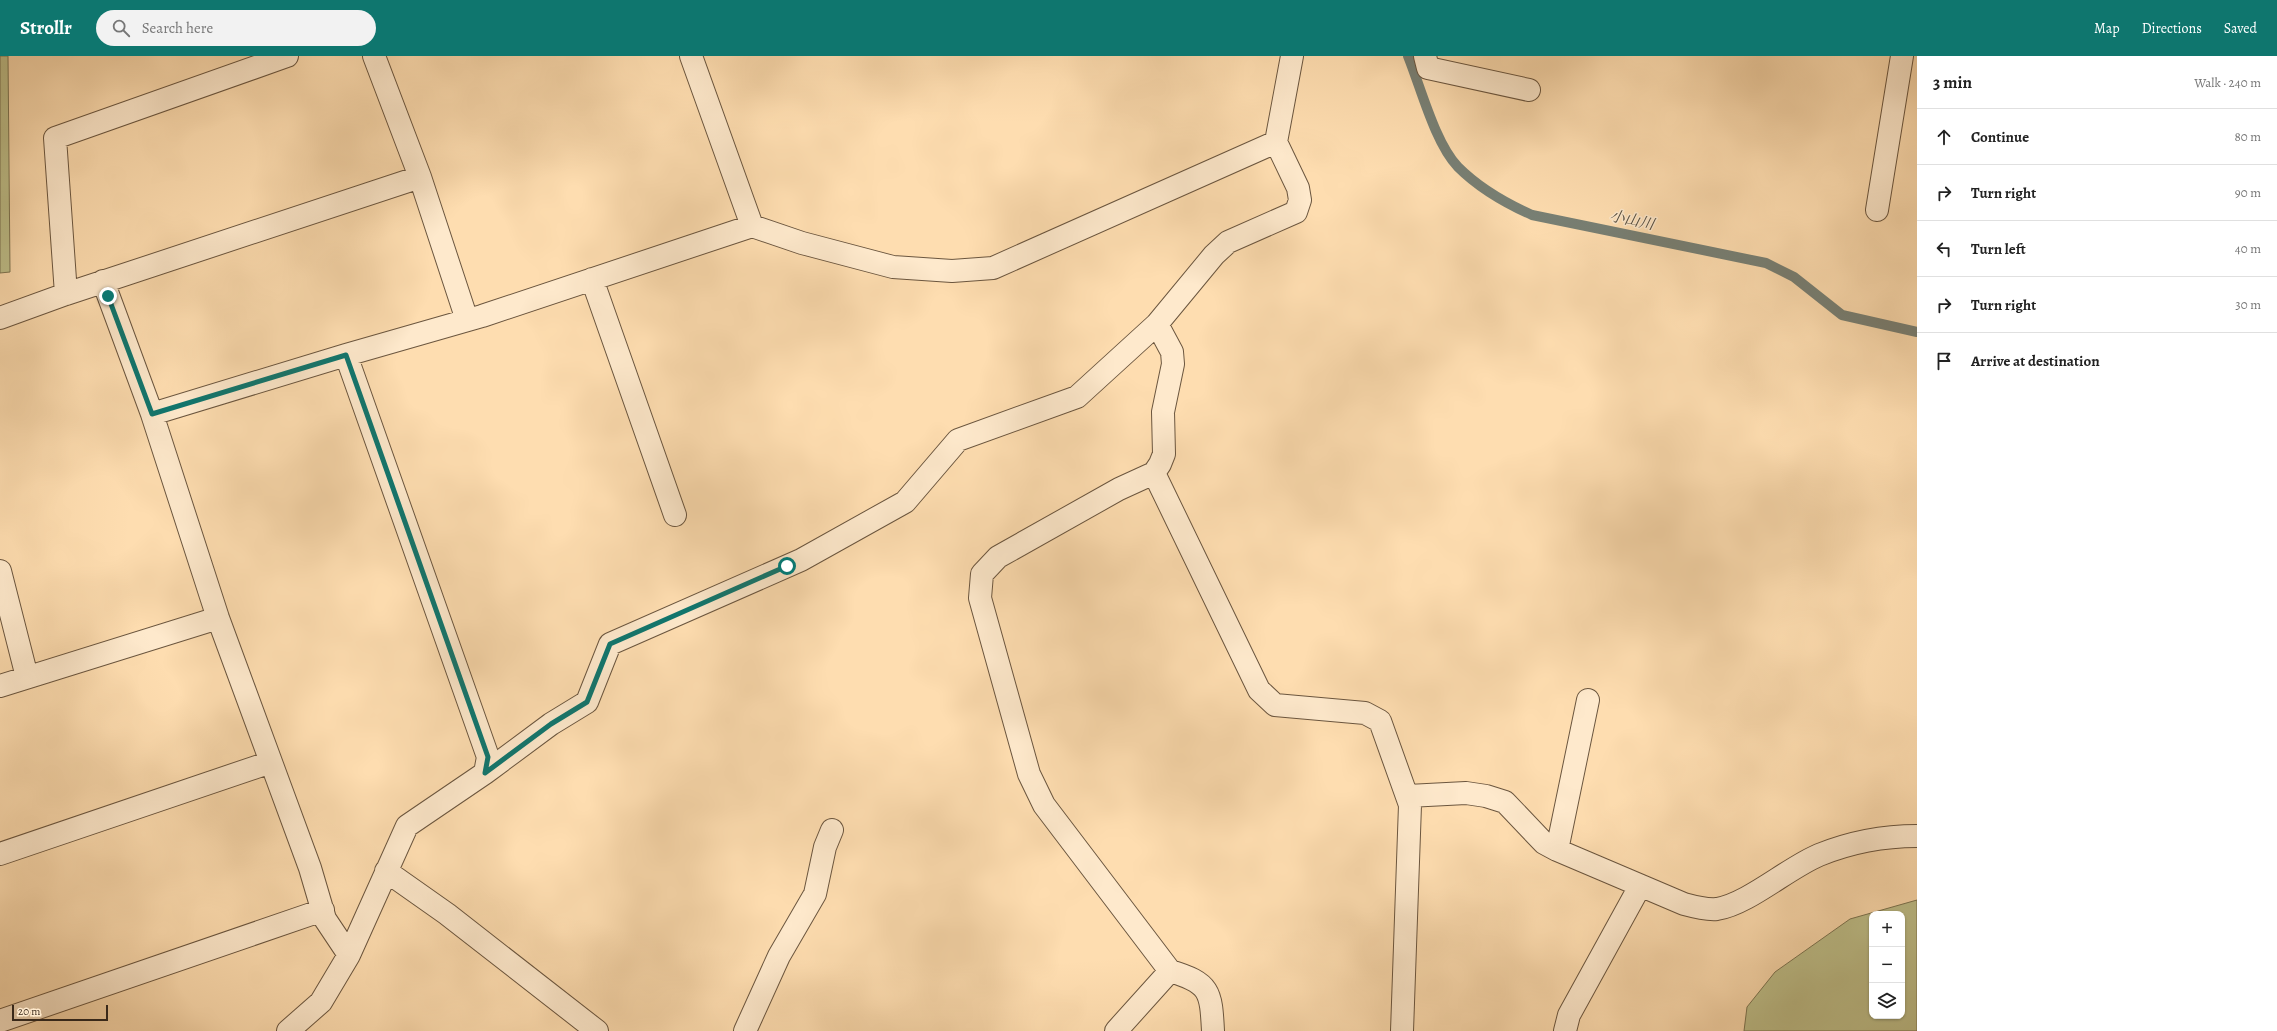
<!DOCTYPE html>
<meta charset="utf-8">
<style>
body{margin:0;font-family:Alegreya,"Noto Serif JP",serif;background:#f2f2f2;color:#222}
.controls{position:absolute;right:12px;bottom:12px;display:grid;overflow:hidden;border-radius:8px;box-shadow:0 1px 3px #0004}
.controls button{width:36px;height:36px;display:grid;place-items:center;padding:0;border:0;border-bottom:1px solid #e0e0e0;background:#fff;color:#222;font:20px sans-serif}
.scale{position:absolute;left:12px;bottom:10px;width:96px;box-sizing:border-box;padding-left:4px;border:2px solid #3a2919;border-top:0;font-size:11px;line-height:14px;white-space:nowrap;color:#3a2919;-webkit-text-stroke:3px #fee9cc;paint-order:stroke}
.stop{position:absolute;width:12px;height:12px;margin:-9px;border:3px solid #0f766e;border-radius:50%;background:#fff}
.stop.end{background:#0f766e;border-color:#fff;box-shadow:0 1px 4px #0008}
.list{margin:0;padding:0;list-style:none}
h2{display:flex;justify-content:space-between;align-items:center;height:52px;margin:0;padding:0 16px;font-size:17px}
h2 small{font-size:13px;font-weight:400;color:#767676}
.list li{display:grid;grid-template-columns:26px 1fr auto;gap:12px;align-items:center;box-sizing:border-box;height:56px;padding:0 16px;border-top:1px solid #e0e0e0}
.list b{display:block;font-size:15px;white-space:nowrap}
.list em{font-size:13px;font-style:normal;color:#767676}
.icon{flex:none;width:22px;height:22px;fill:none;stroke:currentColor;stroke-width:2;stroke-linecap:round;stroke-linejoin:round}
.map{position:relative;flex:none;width:1917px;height:975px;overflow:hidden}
header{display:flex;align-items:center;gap:24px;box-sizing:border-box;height:56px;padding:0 20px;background:#0f766e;color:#fff}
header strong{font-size:19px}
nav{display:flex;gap:22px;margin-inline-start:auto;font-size:14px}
.search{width:280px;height:36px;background:#f2f2f2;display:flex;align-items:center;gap:10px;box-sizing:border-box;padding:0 14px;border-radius:22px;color:#767676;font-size:15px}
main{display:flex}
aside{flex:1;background:#fff}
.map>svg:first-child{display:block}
</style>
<header>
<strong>Strollr</strong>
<div class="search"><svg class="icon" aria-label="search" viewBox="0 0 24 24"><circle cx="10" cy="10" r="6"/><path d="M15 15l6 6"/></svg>Search here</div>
<nav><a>Map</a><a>Directions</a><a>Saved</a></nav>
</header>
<main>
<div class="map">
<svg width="1917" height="975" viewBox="0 0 1917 975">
<rect width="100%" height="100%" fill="#feddb0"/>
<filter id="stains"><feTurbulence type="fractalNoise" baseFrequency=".005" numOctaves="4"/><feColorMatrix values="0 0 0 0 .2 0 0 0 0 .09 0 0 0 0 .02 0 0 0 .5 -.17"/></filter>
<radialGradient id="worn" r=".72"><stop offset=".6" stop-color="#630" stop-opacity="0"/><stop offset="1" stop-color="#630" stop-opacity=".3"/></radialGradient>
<path fill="#bfc18c" stroke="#7c7552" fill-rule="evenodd" d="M0 0H8L10 216 0 217Z
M1917 844V975H1744L1747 951 1775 916 1850 863ZM1872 858H1902V960H1872Z"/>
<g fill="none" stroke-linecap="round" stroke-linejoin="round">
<path stroke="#788075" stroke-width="10" d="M1408 0C1421 32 1435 87 1458 111 1479 132 1505 147 1532 159L1766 207 1794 221 1842 259 1917 276"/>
<g stroke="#6b563f" stroke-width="24">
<path id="minor" d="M374 0 420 121 467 264
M691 0 752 170
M1425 0 1428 12 1529 34
M1877 154 1902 0
M592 223 675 459
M103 225 152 358
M66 238 55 82 287 0
M0 262 66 238 420 121
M1154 417 1259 634 1275 649 1365 657 1380 665 1410 749 1402 975
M0 515 27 621
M0 630 218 562
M485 717 551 668 587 646 610 588 801 504 905 446 958 384 1077 341 1157 268
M1408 740 1466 737 1486 740 1505 746 1544 787 1557 794 1684 848C1695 851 1707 854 1717 853 1748 848 1788 812 1819 799 1851 786 1883 780 1917 780
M1557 794 1588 644
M0 798 271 706
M386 815 447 858 597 975
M349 899 325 863 310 812 218 562 152 358 346 299 482 260 752 170 802 187 893 211 952 215 993 212 1276 86
M1170 915C1210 927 1211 935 1213 975
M0 965 323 854
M288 975 321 946 349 899 407 770 485 717 488 701 346 299
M745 975 779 900 815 838 825 791 832 774
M1116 975 1170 915 1044 749 1029 718 980 542 982 518 998 501 1119 433 1154 417 1160 408 1164 398 1163 356 1173 308 1172 296 1157 268 1214 199 1228 186 1296 156 1300 144 1298 132 1276 86 1292 0
M1565 975 1569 959 1640 830"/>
</g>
<use href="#minor" stroke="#fee9cc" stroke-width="22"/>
</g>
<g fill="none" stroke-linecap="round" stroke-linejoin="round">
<path stroke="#0f766e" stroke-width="5" d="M108 240 152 358 346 299 488 701 485 717 551 668 587 646 610 588 787 510"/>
</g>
<g text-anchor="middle" stroke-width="3" stroke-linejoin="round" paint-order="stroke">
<g font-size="15" font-style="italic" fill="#544d40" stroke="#fee9cc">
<text transform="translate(1632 164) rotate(12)" y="5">小山川</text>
</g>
</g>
<rect width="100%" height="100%" filter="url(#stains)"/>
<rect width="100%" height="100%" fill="url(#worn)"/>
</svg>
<div class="controls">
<button>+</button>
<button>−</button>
<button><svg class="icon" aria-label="layers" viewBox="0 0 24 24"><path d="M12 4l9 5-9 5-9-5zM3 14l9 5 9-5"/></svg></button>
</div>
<div class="scale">20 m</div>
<div class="stop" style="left:787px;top:510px"></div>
<div class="stop end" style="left:108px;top:240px"></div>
</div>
<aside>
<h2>3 min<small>Walk · 240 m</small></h2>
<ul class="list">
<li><svg class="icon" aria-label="ahead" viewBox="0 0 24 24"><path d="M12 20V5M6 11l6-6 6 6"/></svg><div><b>Continue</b></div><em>80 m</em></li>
<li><svg class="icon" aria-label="right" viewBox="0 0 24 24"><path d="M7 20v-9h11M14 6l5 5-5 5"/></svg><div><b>Turn right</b></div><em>90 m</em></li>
<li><svg class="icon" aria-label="left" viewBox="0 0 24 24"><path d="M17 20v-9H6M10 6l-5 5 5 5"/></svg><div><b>Turn left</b></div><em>40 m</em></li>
<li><svg class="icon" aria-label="right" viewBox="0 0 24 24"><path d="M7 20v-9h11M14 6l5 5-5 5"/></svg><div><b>Turn right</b></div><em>30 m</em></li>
<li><svg class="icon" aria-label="arrive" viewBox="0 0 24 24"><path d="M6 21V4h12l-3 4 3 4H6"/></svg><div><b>Arrive at destination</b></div></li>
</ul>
</aside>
</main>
